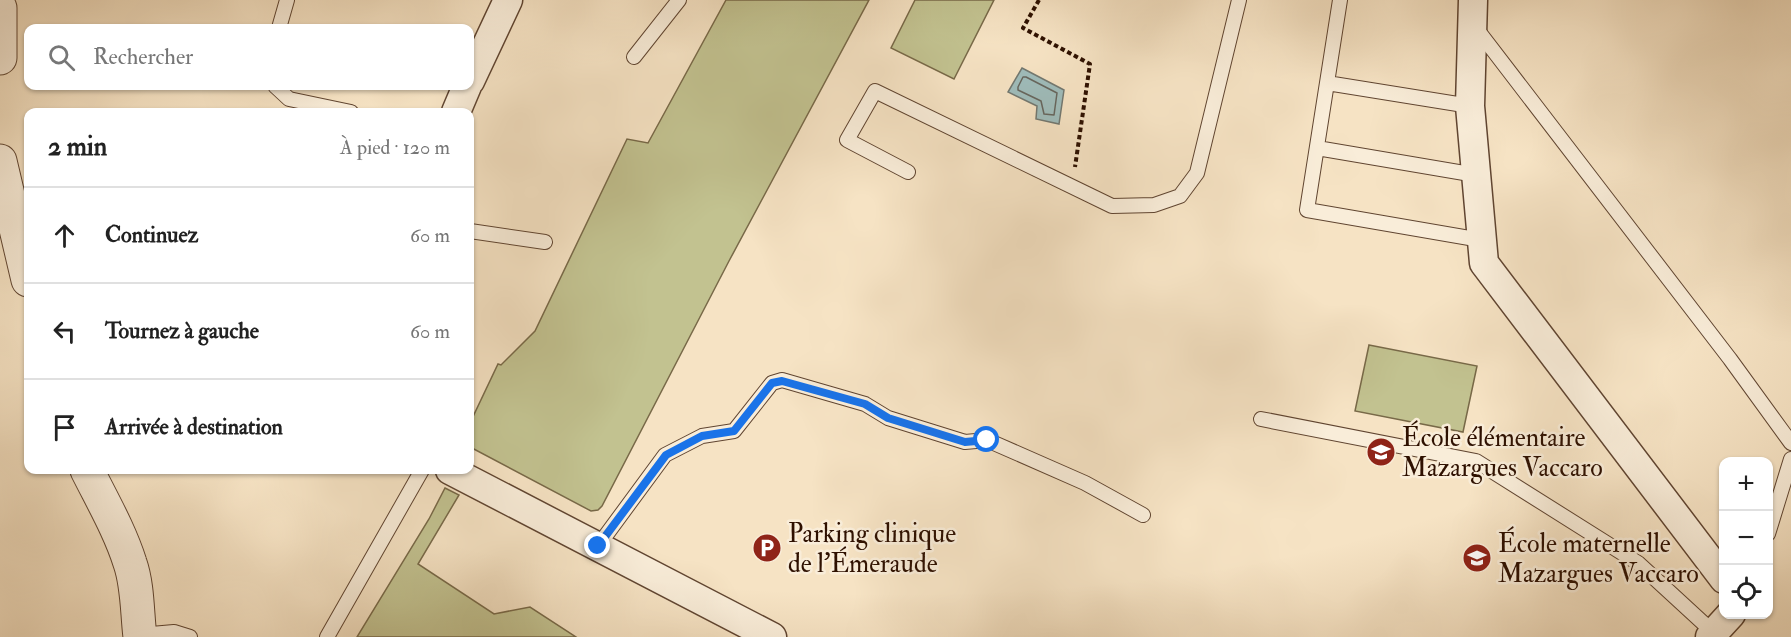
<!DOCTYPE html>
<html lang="fr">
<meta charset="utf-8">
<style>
body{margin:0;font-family:"IM FELL Double Pica",serif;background:#f2f2f2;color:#222}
.controls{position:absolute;right:18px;bottom:18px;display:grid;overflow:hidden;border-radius:12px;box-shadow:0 2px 4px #0004}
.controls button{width:54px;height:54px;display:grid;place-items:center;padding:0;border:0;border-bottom:2px solid #e0e0e0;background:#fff;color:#222;font:30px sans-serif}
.stop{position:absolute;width:18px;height:18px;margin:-14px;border:4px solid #1a73e8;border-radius:50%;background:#fff}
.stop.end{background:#1a73e8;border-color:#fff;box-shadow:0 2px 6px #0008}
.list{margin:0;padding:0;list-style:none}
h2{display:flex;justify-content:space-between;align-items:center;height:78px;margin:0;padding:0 24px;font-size:26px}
h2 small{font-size:20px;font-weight:400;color:#767676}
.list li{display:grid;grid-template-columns:39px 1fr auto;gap:18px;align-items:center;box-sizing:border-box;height:96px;padding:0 24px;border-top:2px solid #e0e0e0}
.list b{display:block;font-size:22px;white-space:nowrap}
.list em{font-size:20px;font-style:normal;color:#767676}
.icon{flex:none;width:33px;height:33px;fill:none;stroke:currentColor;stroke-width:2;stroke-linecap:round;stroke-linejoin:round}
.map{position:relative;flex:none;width:1791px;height:637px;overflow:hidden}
.search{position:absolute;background:#fff;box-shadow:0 2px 4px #0004;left:24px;top:24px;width:450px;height:66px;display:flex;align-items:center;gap:15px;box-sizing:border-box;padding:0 21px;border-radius:12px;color:#767676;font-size:22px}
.panel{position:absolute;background:#fff;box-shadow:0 2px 4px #0004;left:24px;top:108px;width:450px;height:366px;border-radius:12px}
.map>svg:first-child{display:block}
</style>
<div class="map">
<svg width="1791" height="637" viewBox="0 0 1791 637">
<rect width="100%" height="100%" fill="#f6e3c4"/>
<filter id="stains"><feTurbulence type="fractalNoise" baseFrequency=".00333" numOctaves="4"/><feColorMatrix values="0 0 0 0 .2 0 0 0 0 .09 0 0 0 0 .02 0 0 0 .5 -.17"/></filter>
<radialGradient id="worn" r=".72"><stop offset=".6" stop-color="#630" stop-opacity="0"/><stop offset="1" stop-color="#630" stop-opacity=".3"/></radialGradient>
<path fill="#c2c290" stroke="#786948" stroke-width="1.5" d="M726 0H869L729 261 602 506 598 510 591 511 470 447V423L498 364 501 365 535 331 627 139 648 143Z
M915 0H994L954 79 891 48Z
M1369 345 1477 366 1463 432 1355 411Z
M445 488 459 495 418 564 494 614 530 607 576 637H357L429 519Z"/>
<path fill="#9fbdbc" stroke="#727871" stroke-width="1.5" d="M1022 68 1064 90 1059 124 1036 119 1037 106 1008 92Z"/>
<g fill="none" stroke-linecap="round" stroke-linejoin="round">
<path stroke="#66665e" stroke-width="1.5" d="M1023 77H1026L1057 93 1054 115 1044 114 1041 101 1018 90V87Z"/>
<g stroke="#604531" stroke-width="16">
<path id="service" d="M1340 0 1307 210 1481 240
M279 28 287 0
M1476 28 1730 359 1791 443
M634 57 679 0
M1327 83 1470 106
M275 86 289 99 351 112
M1317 148 1476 175
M908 172 847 140 875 91 1112 206 1154 205 1180 196 1197 173 1239 0
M470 231 545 242
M1261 419 1476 461 1638 563 1714 633
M1768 534 1791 459
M598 546 665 455 702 436 734 431 772 383 782 380 865 404 888 418 965 442 987 440 1085 483 1143 515
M140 635 174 632 190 637
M327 637 422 470"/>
</g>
<g stroke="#604531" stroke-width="31">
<path id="minor" d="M1473 0 1470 106 1484 263 1724 579
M470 81 508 0
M456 112 467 86
M450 470 772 637
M1710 637 1731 614"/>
</g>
<g stroke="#604531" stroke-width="35">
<path id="tertiary" d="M0 8V58
M0 161 28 280
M87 470C102 500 120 531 130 563 138 586 137 613 140 637"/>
</g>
<path stroke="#2e1000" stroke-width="4" stroke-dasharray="4.5 3" stroke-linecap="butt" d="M1039 0 1023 28 1090 64 1075 167"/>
<use href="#service" stroke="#f9edd9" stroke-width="14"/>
<use href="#minor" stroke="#f9edd9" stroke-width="28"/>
<use href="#tertiary" stroke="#f9edd9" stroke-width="33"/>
</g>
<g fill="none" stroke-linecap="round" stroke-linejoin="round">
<path stroke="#1a73e8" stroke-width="8" d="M598 546 666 455 702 436 734 431 772 383 782 381 865 404 888 418 965 442 987 440"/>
</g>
<defs>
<g id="school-disc" transform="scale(1.5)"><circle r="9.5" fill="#8f2418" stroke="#f9edd9"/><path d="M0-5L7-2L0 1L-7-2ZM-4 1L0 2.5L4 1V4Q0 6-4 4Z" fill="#fff"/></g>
<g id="parking-disc" transform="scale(1.5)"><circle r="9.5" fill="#8f2418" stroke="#f9edd9"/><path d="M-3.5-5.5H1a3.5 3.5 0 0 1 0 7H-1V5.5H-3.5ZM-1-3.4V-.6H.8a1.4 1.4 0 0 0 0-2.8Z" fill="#fff"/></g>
</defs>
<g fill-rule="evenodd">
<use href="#school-disc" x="1381" y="452"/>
<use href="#parking-disc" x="767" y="548"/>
<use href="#school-disc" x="1477" y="558"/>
</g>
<g text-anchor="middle" stroke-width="5" stroke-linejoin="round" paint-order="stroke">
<g font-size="26" fill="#2e1000" stroke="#f9edd9" text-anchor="start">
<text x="1402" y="446">École élémentaire<tspan x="1402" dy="30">Mazargues Vaccaro</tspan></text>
<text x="788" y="542">Parking clinique<tspan x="788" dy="30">de l'Émeraude</tspan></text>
<text x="1498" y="552">École maternelle<tspan x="1498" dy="30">Mazargues Vaccaro</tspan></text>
</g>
</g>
<rect width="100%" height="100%" filter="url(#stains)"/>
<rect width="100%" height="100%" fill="url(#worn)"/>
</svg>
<div class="controls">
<button>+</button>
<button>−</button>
<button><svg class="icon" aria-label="locate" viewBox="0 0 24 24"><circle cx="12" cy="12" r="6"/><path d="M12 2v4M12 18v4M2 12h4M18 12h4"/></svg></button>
</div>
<div class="stop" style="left:987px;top:440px"></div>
<div class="stop end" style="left:598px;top:546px"></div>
<div class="search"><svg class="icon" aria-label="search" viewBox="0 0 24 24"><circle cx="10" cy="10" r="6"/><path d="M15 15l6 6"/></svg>Rechercher</div>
<section class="panel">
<h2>2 min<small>À pied · 120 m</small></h2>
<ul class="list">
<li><svg class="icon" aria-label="ahead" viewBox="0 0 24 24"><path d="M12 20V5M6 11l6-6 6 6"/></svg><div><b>Continuez</b></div><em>60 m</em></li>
<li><svg class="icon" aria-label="left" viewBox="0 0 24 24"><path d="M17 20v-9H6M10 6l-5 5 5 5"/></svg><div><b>Tournez à gauche</b></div><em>60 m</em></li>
<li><svg class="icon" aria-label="arrive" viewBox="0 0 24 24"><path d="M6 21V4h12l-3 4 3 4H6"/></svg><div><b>Arrivée à destination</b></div></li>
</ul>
</section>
</div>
